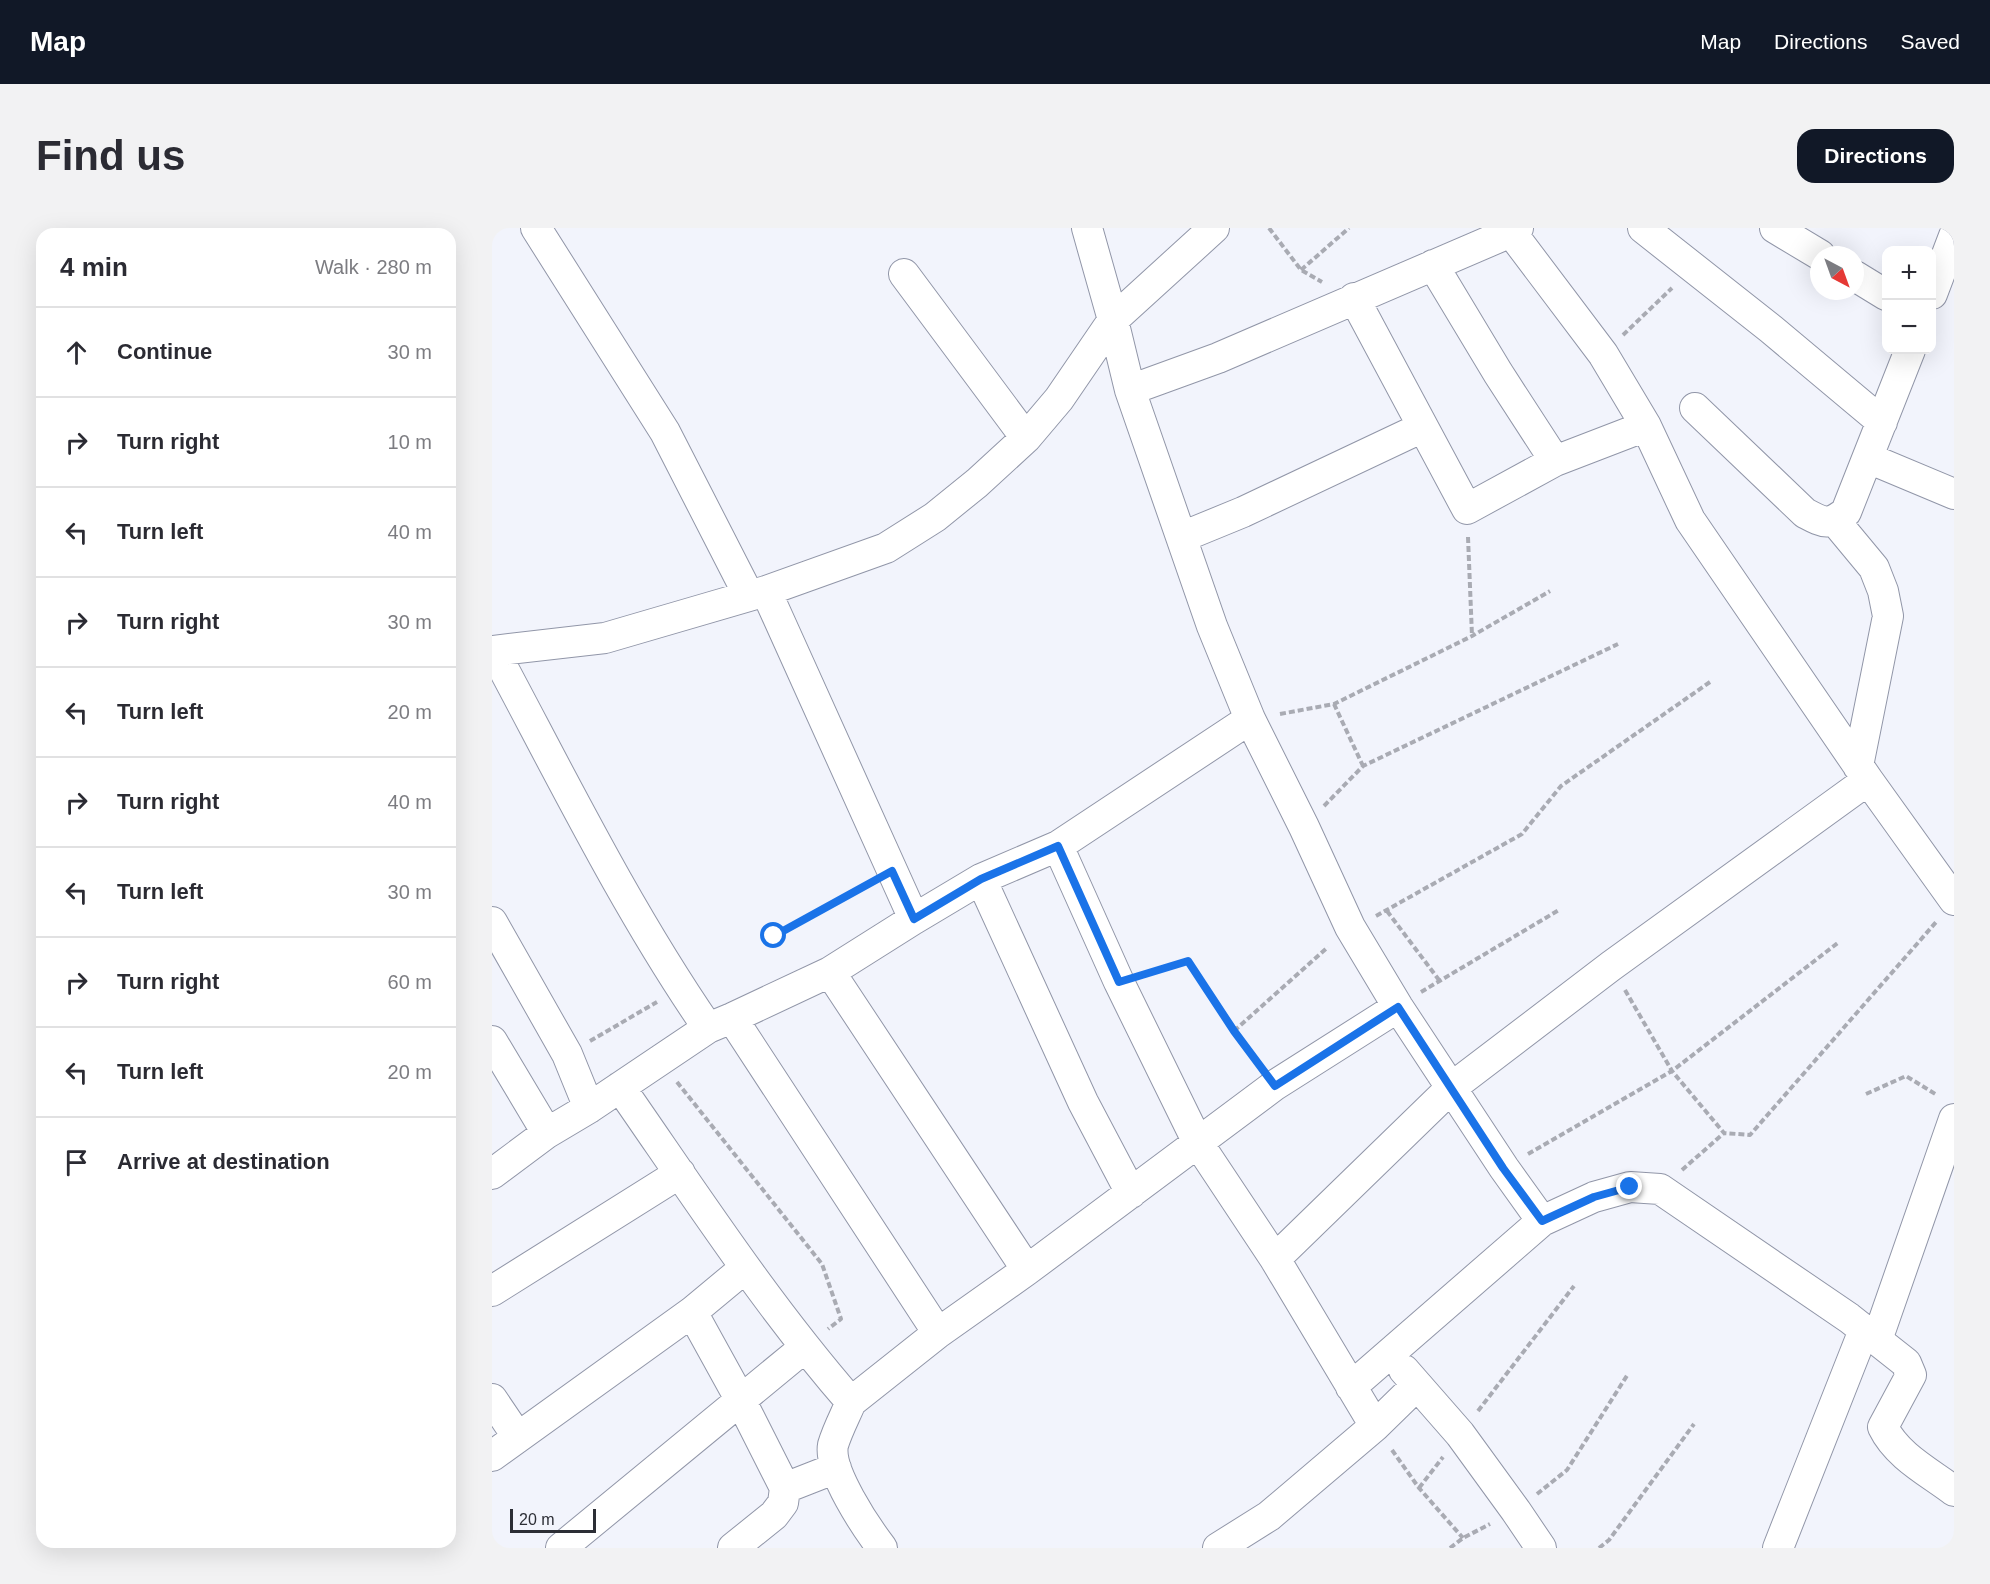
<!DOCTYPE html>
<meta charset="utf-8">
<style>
body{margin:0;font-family:Arial,sans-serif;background:#f2f2f3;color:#2b2b33}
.controls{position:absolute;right:18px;top:18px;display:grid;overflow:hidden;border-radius:12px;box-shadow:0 6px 24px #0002}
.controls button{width:54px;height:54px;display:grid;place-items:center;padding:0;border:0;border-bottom:2px solid #e1e1e2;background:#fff;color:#2b2b33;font:30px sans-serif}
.compass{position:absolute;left:1318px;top:18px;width:54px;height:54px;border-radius:50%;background:#fff;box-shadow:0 6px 24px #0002;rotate:139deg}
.scale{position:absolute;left:18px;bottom:15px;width:86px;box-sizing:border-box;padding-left:6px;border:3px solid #2c2e35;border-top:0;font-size:16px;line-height:21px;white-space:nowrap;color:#2c2e35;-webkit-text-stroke:4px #f2f4fc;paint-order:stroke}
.stop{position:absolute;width:18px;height:18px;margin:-14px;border:4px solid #1a73e8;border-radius:50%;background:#fff}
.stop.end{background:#1a73e8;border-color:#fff;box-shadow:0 2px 6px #0008}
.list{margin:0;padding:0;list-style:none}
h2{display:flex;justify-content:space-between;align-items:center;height:78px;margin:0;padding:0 24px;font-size:26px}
h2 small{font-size:20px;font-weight:400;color:#7c7c81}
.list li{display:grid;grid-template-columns:39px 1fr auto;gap:18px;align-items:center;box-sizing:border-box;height:90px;padding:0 24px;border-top:2px solid #e1e1e2}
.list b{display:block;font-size:22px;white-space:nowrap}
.list em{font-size:20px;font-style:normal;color:#7c7c81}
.icon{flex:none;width:33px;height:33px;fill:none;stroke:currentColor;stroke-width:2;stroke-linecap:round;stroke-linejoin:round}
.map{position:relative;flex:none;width:1462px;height:1320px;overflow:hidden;border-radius:18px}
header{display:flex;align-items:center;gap:36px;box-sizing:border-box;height:84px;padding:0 30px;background:#111827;color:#fff}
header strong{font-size:28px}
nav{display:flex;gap:33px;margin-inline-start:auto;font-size:21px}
.intro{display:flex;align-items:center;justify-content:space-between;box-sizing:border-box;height:144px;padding:0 36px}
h1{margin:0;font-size:42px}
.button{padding:15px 27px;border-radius:18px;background:#111827;color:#fff;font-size:21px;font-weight:700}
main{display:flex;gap:36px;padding:0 36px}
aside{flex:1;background:#fff;border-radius:18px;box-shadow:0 6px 24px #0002}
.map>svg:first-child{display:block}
</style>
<header>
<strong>Map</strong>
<nav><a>Map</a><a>Directions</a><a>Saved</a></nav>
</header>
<div class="intro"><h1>Find us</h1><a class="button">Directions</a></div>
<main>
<aside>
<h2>4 min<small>Walk · 280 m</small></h2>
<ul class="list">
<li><svg class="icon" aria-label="ahead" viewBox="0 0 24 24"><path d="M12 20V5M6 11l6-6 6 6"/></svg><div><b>Continue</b></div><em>30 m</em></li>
<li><svg class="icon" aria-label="right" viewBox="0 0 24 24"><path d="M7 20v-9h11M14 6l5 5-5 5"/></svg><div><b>Turn right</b></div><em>10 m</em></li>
<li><svg class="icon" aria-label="left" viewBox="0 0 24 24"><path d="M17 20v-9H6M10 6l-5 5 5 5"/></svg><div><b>Turn left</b></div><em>40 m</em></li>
<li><svg class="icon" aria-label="right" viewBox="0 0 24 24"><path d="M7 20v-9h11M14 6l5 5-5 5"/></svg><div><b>Turn right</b></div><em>30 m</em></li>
<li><svg class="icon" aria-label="left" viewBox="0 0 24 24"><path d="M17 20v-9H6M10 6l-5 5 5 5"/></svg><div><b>Turn left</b></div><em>20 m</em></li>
<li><svg class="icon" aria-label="right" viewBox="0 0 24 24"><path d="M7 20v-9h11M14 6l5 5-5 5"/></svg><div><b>Turn right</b></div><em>40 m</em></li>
<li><svg class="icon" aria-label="left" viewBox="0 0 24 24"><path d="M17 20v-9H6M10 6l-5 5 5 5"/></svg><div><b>Turn left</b></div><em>30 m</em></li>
<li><svg class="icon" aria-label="right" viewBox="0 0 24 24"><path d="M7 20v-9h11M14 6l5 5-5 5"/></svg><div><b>Turn right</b></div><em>60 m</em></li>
<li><svg class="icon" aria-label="left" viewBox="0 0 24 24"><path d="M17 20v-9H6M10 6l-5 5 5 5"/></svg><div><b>Turn left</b></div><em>20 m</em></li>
<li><svg class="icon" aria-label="arrive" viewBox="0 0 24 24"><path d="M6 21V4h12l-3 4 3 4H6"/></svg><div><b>Arrive at destination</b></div></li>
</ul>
</aside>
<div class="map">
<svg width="1462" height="1320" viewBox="0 0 1462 1320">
<rect width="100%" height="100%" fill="#f2f4fc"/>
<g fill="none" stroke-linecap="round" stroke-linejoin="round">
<g stroke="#9196a8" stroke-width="32">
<path id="street" d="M44 0 173 204 257 368
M595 0 621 92 638 162 720 398 758 491 812 599 858 699 906 779 1012 940 1050 993
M1026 0 1019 4 1111 126 1154 198 1198 292 1376 552
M1151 0 1279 101 1390 194
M1283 0 1328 27
M941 37 1006 145 1063 233
M412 46 534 210
M1363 48 1394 67
M1440 66 1462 8
M862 70 975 281 1063 233 1154 198
M638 162 726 130 1019 4
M1203 180 1313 285C1332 295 1336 298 1354 284L1418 122
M1376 230 1462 266
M1343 293 1382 340 1391 363 1396 388 1366 538
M690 309 751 284 931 199
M274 363 394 320 443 289 485 255 534 210 567 171 621 92 722 0
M0 423 113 410 274 363 422 691 489 651 566 618 758 491
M2 423C70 550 134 681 216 800
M566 618 627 754 706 915 783 1031 883 1198
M489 651 591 874 639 965
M0 694 75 826 97 880
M338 744 422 691
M240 790 446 1105
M0 813 55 905
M128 859C203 967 273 1075 359 1174L446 1105 535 1042 783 857 906 779
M0 946 55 905 97 880 216 800 240 790 338 744 535 1042
M783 1031 959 860 1119 738 1376 552 1462 672
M0 1063 188 945
M200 1084 248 1171 293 1260 291 1275 282 1287 241 1320
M1385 1112 1462 891
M912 1142 968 1206 1024 1283 1049 1320
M859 1159 1050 993 1102 969 1138 959 1168 961 1357 1090 1414 1135 1419 1147 1391 1199C1405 1228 1437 1244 1462 1263
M0 1171 25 1208
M359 1174C353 1188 345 1203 341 1217 336 1243 374 1299 390 1320
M0 1228 200 1084 253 1040
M293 1260 344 1240
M69 1320 312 1120
M726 1320 777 1288 883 1198 925 1157
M1286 1320 1372 1102"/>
</g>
<path stroke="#a9abb3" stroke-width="4" stroke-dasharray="6 3" stroke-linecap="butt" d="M777 0 809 42 830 54
M809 42 857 0
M1131 107 1180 60
M976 309 980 408
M842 476 871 538
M788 486 842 476 980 408 1058 363
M832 578 871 538 1126 416
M895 683 947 752
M884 688 1030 606 1069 558 1218 454
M282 708 376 657
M656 745 696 733 766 835
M1133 762 1180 843 1232 905 1258 907 1445 693
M929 764 1067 682
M742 803 836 719
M98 813 165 774
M185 854 330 1036 349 1091 336 1101
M1374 866 1414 848 1445 867
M1036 926 1180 843 1347 714
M1190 942 1232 905
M986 1183 1082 1058
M900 1222 927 1260 971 1310
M927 1260 951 1229
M1045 1266 1075 1242 1136 1146
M958 1320 971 1310 998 1296
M1107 1320 1117 1312 1202 1196"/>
<use href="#street" stroke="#fff" stroke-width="30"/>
</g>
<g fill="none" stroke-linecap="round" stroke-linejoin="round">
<path stroke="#1a73e8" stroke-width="8" d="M282 708 400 643 422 691 489 651 566 618 627 754 696 733 742 803 783 858 906 779 1011 940 1050 993 1102 969 1138 959"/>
</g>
</svg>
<div class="controls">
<button>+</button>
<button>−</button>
</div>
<svg class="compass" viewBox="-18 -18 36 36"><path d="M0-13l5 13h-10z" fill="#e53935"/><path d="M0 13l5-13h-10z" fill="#7c7c81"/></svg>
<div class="scale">20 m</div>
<div class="stop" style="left:282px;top:708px"></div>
<div class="stop end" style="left:1138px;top:959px"></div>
</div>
</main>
